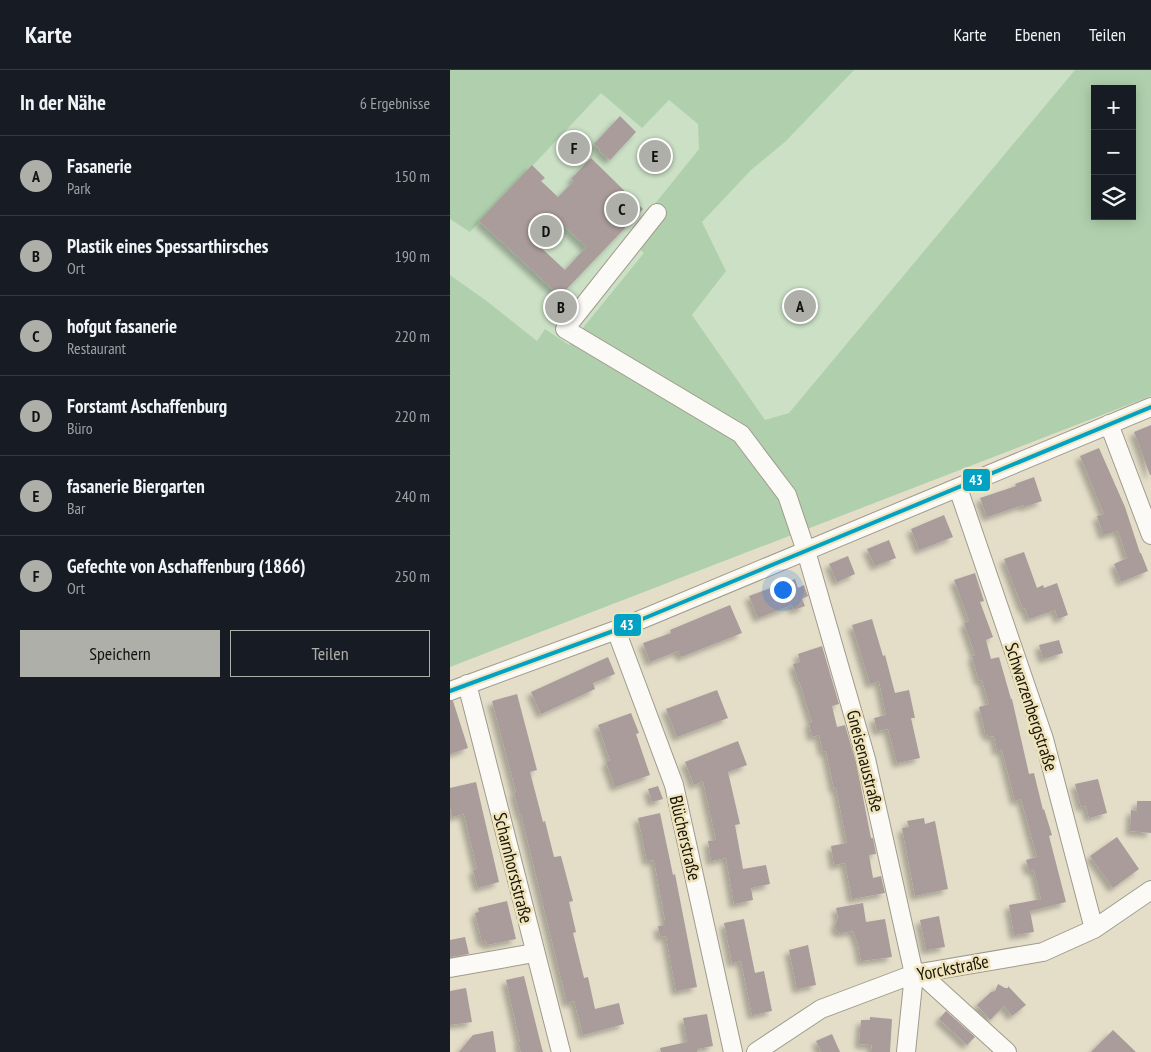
<!DOCTYPE html>
<html lang="de">
<meta charset="utf-8">
<style>
body{margin:0;font-family:"PT Sans Narrow",sans-serif;background:#20242c;color:#f1f3f6}
.controls{position:absolute;right:15px;top:15px;display:grid;overflow:hidden;border-radius:0px;box-shadow:0 2px 12px #0003}
.controls button{width:45px;height:45px;display:grid;place-items:center;padding:0;border:0;border-bottom:1px solid #363941;background:#171b24;color:#f1f3f6;font:25px sans-serif}
.you{position:absolute;left:332px;top:519px;width:18px;height:18px;margin:-12px;border:4px solid #fff;border-radius:50%;background:#1a73e8;box-shadow:0 0 0 8px #1a73e833}
.badge{display:grid;place-items:center;width:32px;height:32px;border-radius:50%;background:#afafa9;color:#111;font-size:16px;font-weight:700}
.pin{position:absolute;translate:-50% -50%;border:2px solid #fff;box-shadow:0 1px 5px #0006}
.list{margin:0;padding:0;list-style:none}
h2{display:flex;justify-content:space-between;align-items:center;height:65px;margin:0;padding:0 20px;font-size:21px}
h2 small{font-size:16px;font-weight:400;color:#9ea1a6}
.list li{display:grid;grid-template-columns:32px 1fr auto;gap:15px;align-items:center;box-sizing:border-box;height:80px;padding:0 20px;border-top:1px solid #363941}
.list b{display:block;font-size:19px;white-space:nowrap}
.list p{margin:0;font-size:16px;white-space:nowrap;color:#9ea1a6}
.list em{font-size:16px;font-style:normal;color:#9ea1a6}
.actions{display:flex;gap:10px;padding:15px 20px}
.actions a{flex:1;padding:11px 0;border:1px solid #afafa9;border-radius:0px;text-align:center;font-size:18px;color:#afafa9}
.actions .main{background:#afafa9;color:#111}
.icon{flex:none;width:28px;height:28px;fill:none;stroke:currentColor;stroke-width:2;stroke-linecap:round;stroke-linejoin:round}
.map{position:relative;flex:none;width:701px;height:982px;overflow:hidden}
header{display:flex;align-items:center;gap:30px;box-sizing:border-box;height:70px;padding:0 25px;background:#171b24;border-bottom:1px solid #363941}
header strong{font-size:24px}
nav{display:flex;gap:28px;margin-inline-start:auto;font-size:18px}
main{display:flex}
aside{flex:1;background:#171b24}
.map>svg:first-child{display:block}
</style>
<header>
<strong>Karte</strong>
<nav><a>Karte</a><a>Ebenen</a><a>Teilen</a></nav>
</header>
<main>
<aside>
<h2>In der Nähe<small>6 Ergebnisse</small></h2>
<ul class="list">
<li><span class="badge">A</span><div><b>Fasanerie</b><p>Park</p></div><em>150 m</em></li>
<li><span class="badge">B</span><div><b>Plastik eines Spessarthirsches</b><p>Ort</p></div><em>190 m</em></li>
<li><span class="badge">C</span><div><b>hofgut fasanerie</b><p>Restaurant</p></div><em>220 m</em></li>
<li><span class="badge">D</span><div><b>Forstamt Aschaffenburg</b><p>Büro</p></div><em>220 m</em></li>
<li><span class="badge">E</span><div><b>fasanerie Biergarten</b><p>Bar</p></div><em>240 m</em></li>
<li><span class="badge">F</span><div><b>Gefechte von Aschaffenburg (1866)</b><p>Ort</p></div><em>250 m</em></li>
</ul>
<div class="actions"><a class="main">Speichern</a><a>Teilen</a></div>
</aside>
<div class="map">
<svg width="701" height="982" viewBox="0 0 701 982">
<defs>
<filter id="shadow"><feDropShadow dx="-4.5" dy="4.5" stdDeviation="2.5" flood-color="#0004"/></filter>
</defs>
<rect width="100%" height="100%" fill="#e4dec9"/>
<path fill="#cbe0c5" fill-rule="evenodd" d="M0 0H701V326L0 597ZM645 19H682V146H645Z"/>
<path fill="#b0d0ad" fill-rule="evenodd" d="M0 0H404L336 71 301 100 252 152 276 201 242 245 315 350 339 343 625 0H701V326L0 597V205L38 232 87 271 95 259 119 275 194 183 187 176 200 140 249 79 248 54 219 30 192 58 151 23 20 162 0 149ZM645 19H682V146H645Z"/>
<path fill="#a99c9b" fill-rule="evenodd" filter="url(#shadow)" d="M170 46 186 62 160 90 149 81 150 79 144 74Z
M141 88 193 139 110 226 29 151 82 95 95 108 91 111 108 127 124 111 121 109ZM106 148 136 177 115 200 85 172 88 170 87 168Z
M701 355V405H700L684 362Z
M649 378 675 437 690 483H691L698 501 671 512 664 494 677 488 668 461 653 465 647 446 654 444 630 386Z
M584 407 592 431 574 437 573 435 537 447 530 428 566 416 565 414Z
M494 445 503 467 469 480 461 459Z
M439 470 446 488 425 496 417 479Z
M574 482 587 518 593 515 594 518 607 513 618 545 608 549 605 540 579 549 575 538 573 539 554 489Z
M398 486 405 504 387 512 379 494Z
M525 503 534 531 530 532 543 567 536 570 541 589 549 587 561 629H562L579 704 584 703 593 740 594 739 602 765 599 766 616 832 580 841 584 862 564 865 559 835 591 829 584 800 579 801 576 790 587 787 571 729 565 731 552 680 547 681 544 666 538 667 537 662H535L529 637 539 634 532 610 529 611 522 586 525 585 514 553 519 551 504 510Z
M345 509 348 518 354 515 356 521 358 526 352 529 355 536 344 540 342 535 308 548 299 526Z
M280 535 292 563 231 587 228 581 200 592 193 573 221 563 220 560Z
M422 549 433 586 435 585 445 623 459 620 465 648H461L470 688 447 693 438 659 427 661 424 648 436 645 429 611 420 614 402 555Z
M609 570 613 583 593 589 589 575Z
M372 576 389 634 382 636 387 657 395 655 406 692 421 768H423L426 784 419 785 423 808 431 806 435 823 402 829 395 793 384 795 381 776 397 773 386 718 384 719 376 681 373 682 369 665 362 667 359 653 362 652 349 611H348L343 594 350 592 348 584Z
M158 587 165 604 143 613 145 619 91 644 81 622Z
M267 620 278 648 227 667 216 639Z
M67 624 87 700 80 702 93 752 95 751 104 787 111 786 123 831 119 832 126 862 123 863 134 908 138 907 145 939 169 933 174 954 133 965 124 931 117 933 71 744 70 745 64 723 66 722 42 631Z
M0 631H3L18 678 0 684Z
M181 643 189 663 186 664 200 705 165 717 156 692 160 690 148 655Z
M288 671 297 695 278 702 290 754 285 755 293 799 316 795 320 814 301 818 303 830 284 834 276 788 261 791 258 771 266 770 253 711 244 715 235 692Z
M648 709 657 743 639 748 636 736 631 737 625 714Z
M26 712 49 812 28 818 23 800 27 799 14 744 2 747 0 737V718Z
M208 716 213 729 202 732 198 719Z
M687 731H701V763L680 761 681 740 687 741Z
M210 743 223 805 225 804 247 917 226 921 216 866 210 867 208 856 215 855V850L204 790 197 791 188 748Z
M474 748 475 754 485 751 498 819 465 826 452 758 459 757 457 751Z
M667 767 689 799 663 818 640 786Z
M57 831 66 869 37 875 36 871 32 872 25 843 29 842 28 838Z
M413 833 416 852 435 849 442 887 411 891 408 874 403 861 391 863 387 861 385 857 388 847 386 838Z
M489 846 495 877 476 880 470 850Z
M294 849 305 903 314 901 322 941 302 945 291 891 282 893 274 853Z
M15 867 19 884 0 887V870Z
M358 875 366 915 347 919 339 880Z
M74 906 89 967 93 982H71L68 972H70L56 910Z
M548 914 555 918H558V916L576 935 562 946 554 936 540 950 527 935 541 922 545 921Z
M16 918 22 952 0 955V921Z
M496 941 525 967 517 975 489 949Z
M257 944 263 976 247 979V982H211L210 978 237 972 233 948Z
M420 947 442 949 440 982H421L422 975 409 974 411 950H420Z
M663 960 686 982H641Z
M43 961 46 982H9L23 965Z
M382 964 390 982H371L366 971Z"/>
<g fill="none" stroke-linecap="round" stroke-linejoin="round">
<g stroke="#9f9b8b" stroke-width="20">
<path id="minor" d="M207 143 115 259 291 364 337 425 356 481 416 689 464 904 456 982
M659 354 701 465
M508 418 594 669 644 859
M166 560 224 715 283 982
M17 614 111 982
M0 621 166 560 701 337
M0 898 84 883
M470 903 557 982
M306 982 371 939 464 904 593 882 644 859 701 820"/>
</g>
<use href="#minor" stroke="#fbfaf7" stroke-width="18"/>
<g stroke="#f0e4bd" stroke-width="8">
<path id="bus-1" d="M0 621 166 560 701 337"/>
</g>
<use href="#bus-1" stroke="#01a2c4" stroke-width="4"/>
</g>
<g text-anchor="middle" stroke-width="5" stroke-linejoin="round" paint-order="stroke">
<g font-size="18" fill="#181406" stroke="#f0e4bd">
<text transform="translate(581 637) rotate(72)" y="6">Schwarzenbergstraße</text>
<text transform="translate(415 691) rotate(76)" y="6">Gneisenaustraße</text>
<text transform="translate(235 768) rotate(77)" y="6">Blücherstraße</text>
<text transform="translate(63 798) rotate(76)" y="6">Scharnhorststraße</text>
<text transform="translate(503 898) rotate(-11)" y="6">Yorckstraße</text>
</g>
</g>
<g stroke="#f0e4bd" stroke-width="2">
<rect x="512" y="398" width="29" height="24" rx="5" fill="#01a2c4"/>
<rect x="163" y="543" width="29" height="24" rx="5" fill="#01a2c4"/>
</g>
<g font-size="14" text-anchor="middle" font-weight="bold" fill="#fff">
<text x="526" y="415">43</text>
<text x="177" y="560">43</text>
</g>
</svg>
<div class="controls">
<button>+</button>
<button>−</button>
<button><svg class="icon" aria-label="layers" viewBox="0 0 24 24"><path d="M12 4l9 5-9 5-9-5zM3 14l9 5 9-5"/></svg></button>
</div>
<div class="you"></div>
<div class="pin badge" style="left:350px;top:236px">A</div>
<div class="pin badge" style="left:111px;top:237px">B</div>
<div class="pin badge" style="left:172px;top:139px">C</div>
<div class="pin badge" style="left:96px;top:161px">D</div>
<div class="pin badge" style="left:205px;top:86px">E</div>
<div class="pin badge" style="left:124px;top:78px">F</div>
</div>
</main>
